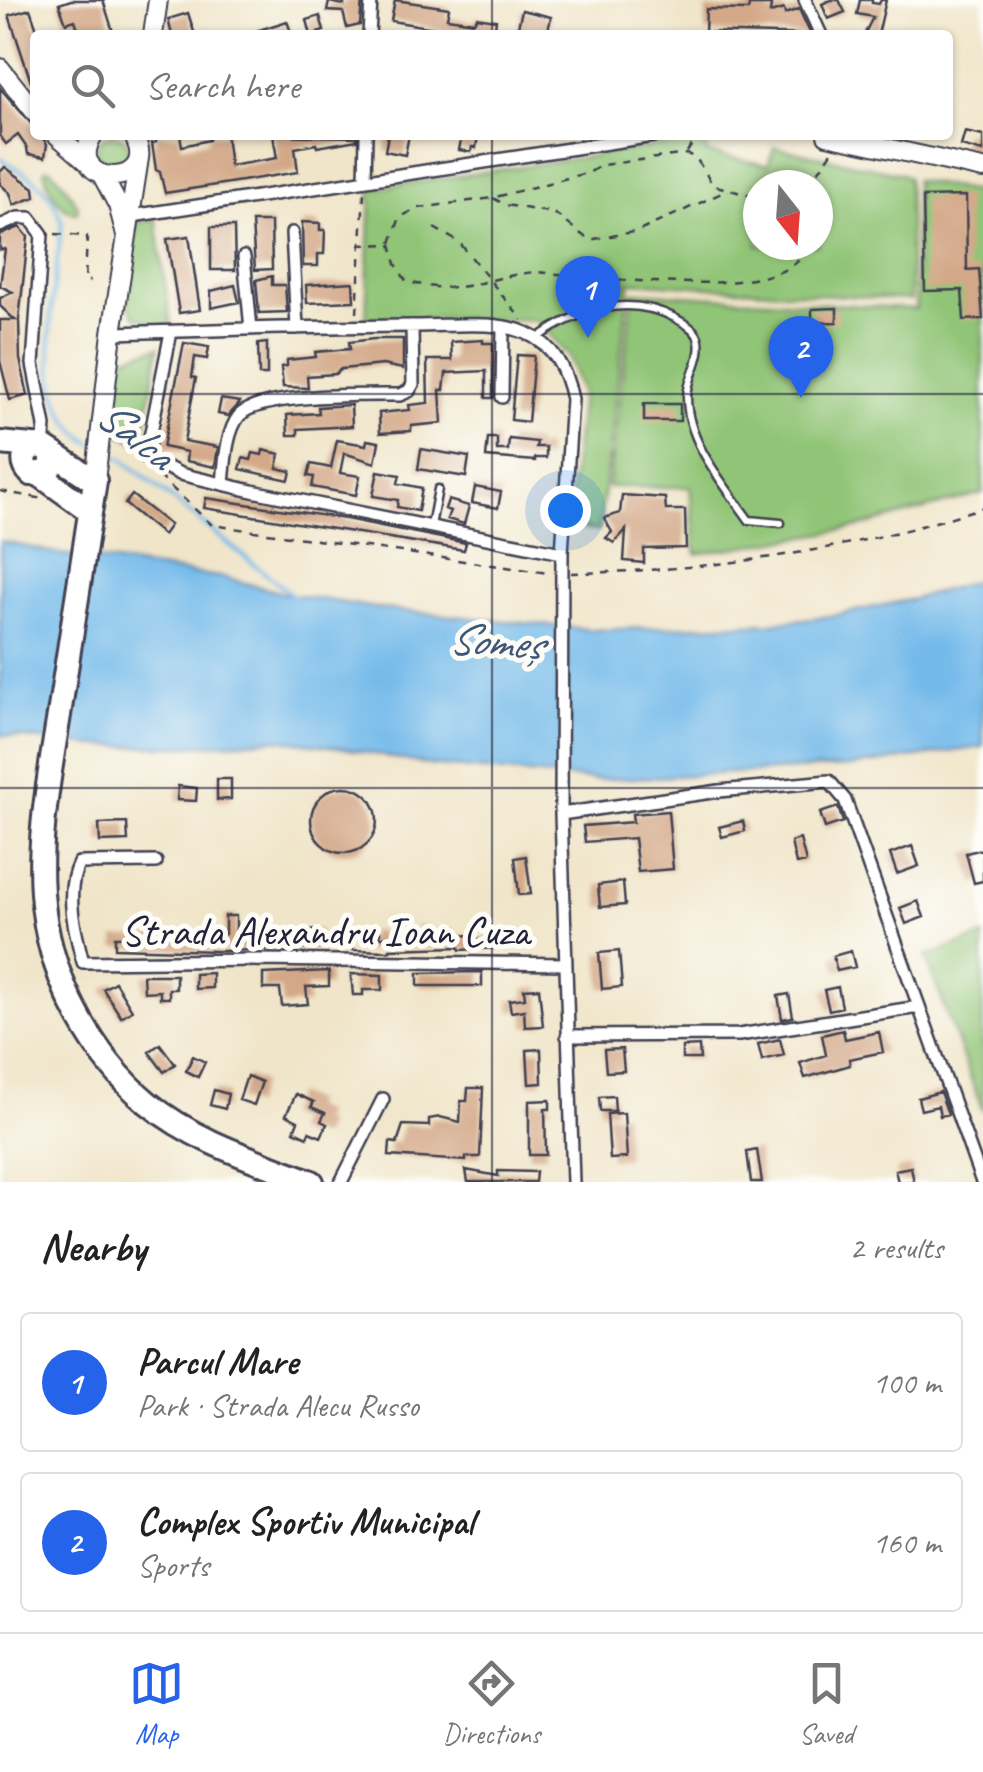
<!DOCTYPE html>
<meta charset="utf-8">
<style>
body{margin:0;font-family:Caveat,sans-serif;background:#f6f6f6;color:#222}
.compass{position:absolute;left:743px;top:170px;width:90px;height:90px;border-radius:50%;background:#fff;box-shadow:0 2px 8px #0004;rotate:163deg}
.you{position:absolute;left:565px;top:510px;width:35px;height:35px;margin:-25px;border:8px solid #fff;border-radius:50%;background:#1a73e8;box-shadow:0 0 0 15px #1a73e833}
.badge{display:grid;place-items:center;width:65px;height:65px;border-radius:50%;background:#2563eb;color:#fff;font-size:32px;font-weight:700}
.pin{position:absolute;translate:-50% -82px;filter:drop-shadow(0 2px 5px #0008)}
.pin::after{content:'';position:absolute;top:52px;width:35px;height:30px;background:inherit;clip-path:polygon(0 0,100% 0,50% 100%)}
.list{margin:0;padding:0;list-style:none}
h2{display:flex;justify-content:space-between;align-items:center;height:130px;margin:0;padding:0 40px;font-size:42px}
h2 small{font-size:32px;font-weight:400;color:#767676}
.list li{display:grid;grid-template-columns:65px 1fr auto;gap:30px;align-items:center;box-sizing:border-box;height:140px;margin:0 20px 20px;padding:0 20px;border:2px solid #e0e0e0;border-radius:10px}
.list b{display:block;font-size:38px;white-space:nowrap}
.list p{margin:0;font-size:32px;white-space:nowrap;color:#767676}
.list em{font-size:32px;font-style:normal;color:#767676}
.icon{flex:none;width:55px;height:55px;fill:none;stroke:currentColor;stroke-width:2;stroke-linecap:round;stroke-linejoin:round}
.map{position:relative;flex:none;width:983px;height:1182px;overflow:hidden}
.search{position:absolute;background:#fff;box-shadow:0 2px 8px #0004;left:30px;right:30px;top:30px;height:110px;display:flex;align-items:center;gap:25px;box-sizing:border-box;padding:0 35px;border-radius:10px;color:#767676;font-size:38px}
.sheet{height:450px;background:#fff}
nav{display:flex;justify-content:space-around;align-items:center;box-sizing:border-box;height:140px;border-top:2px solid #e0e0e0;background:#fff;font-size:28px;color:#767676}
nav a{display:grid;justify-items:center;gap:5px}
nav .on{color:#2563eb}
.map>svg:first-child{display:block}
</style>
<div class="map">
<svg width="983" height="1182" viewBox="0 0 983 1182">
<rect width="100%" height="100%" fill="#fdfcf7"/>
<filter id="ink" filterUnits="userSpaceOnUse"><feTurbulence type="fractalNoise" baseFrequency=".01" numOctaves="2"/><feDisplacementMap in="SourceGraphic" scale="20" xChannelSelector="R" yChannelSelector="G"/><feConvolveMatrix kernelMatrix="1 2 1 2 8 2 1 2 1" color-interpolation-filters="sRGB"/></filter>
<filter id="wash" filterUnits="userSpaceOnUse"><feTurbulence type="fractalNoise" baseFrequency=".0048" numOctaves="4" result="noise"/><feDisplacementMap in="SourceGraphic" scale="40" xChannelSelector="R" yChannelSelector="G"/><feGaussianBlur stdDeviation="2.25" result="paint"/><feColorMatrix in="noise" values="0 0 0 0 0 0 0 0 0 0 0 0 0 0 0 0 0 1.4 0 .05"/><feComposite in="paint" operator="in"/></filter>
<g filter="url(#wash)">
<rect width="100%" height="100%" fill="#f0e5c9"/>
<path fill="#90c476" stroke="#597358" stroke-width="2.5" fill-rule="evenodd" d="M97 151a16 16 0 1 1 32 0a16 16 0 1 1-32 0Z
M690 141 707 143 706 153 768 165 774 147 902 174 908 178 911 300 630 282 599 531 567 527 581 394 569 357 536 320 366 318 371 189ZM758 185H818V245H758Z
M48 168C62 177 70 193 78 208L76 213C58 210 48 187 44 171Z
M915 180 983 193V493L855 528 696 554 690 487H608L633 292 916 309Z
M156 219 171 325 159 327 135 316 127 302 137 221Z
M159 347 142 445 113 430 122 358Z
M983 936V1112L926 957Z"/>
<path fill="#73baea" stroke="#4a6e92" stroke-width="2.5" d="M0 541 59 554 226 578 283 593 382 609 595 630 771 623 837 615 913 599 983 579V747L849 767 597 780 429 765 344 748 274 739 190 746H92L0 735Z"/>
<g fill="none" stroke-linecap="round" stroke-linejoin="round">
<path stroke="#73baea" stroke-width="4" d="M0 159C33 177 49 184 62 222 56 286 26 407 92 443
M105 450 122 459 295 597"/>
</g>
<g id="blocks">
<path fill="#d3a888" d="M71 0H103L114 35H80L75 20 66 23 59 4Z
M344 0H362L360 25 347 28 343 12 327 11 329 2 344 5Z
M395 0 449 8 447 18 474 22 477 17 496 20 494 35H452L453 31 391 21Z
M831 0H839L845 12 828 19 822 4Z
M860 0H872V3L879 4 881 0H886L878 35H864L873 17 857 14Z
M749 5H771L770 13 784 9 785 14 799 9 811 35 705 32 706 9 748 10Z
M30 9 39 35H35L33 88 9 15Z
M522 10 551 17 547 35 517 31Z
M188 13 195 35H172L168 19Z
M320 16 324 31 311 35 307 20Z
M287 21 292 35H250V33Z
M0 88 35 128V135H40L47 144 45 157 28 154 27 148 18 135 6 144 0 136Z
M965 132 983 136V152L961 146Z
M155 135H180L182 146 209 140V135H226L230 166 277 158 273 135 357 137V140L317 147 316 144 295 148 298 172 165 193 160 172 156 170 152 143 156 142Z
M388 135H409L405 155 385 151Z
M462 135H478L476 148 472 147 471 152 459 150Z
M5 167 34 188 35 197 14 205 10 193 0 184V172Z
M966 196 967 270 979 269 983 319 964 320 962 290 925 291 923 197Z
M252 222H271L272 269 255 270Z
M302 222 320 223V230H325L324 254H318V266H303Z
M20 227 28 237 19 320 20 359 28 395 10 400 0 361V320H15L0 306V298L13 292 0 286 5 249 0 250V235Z
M211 227H234L235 270H211Z
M189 236 200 310 179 313 167 239Z
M272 276V285H285L287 312 259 313 256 280Z
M353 282 354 301 307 303 306 285Z
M235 285 239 302 211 308V291Z
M837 308V322L812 323V309Z
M374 339H403V369L383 365 341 369 335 374 307 376 308 388 283 387 281 367 287 366V360L316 357 315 352 350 349 349 342Z
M483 340V343H493V398H486V371L446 373 444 390H440L442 423 411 426V431L380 433 379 413 410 410 409 405 428 403 427 360H452L451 342Z
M184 343 209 347 207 359 195 357 192 377 196 378 184 441 218 447 215 467 186 461 187 452 163 447Z
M267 343V375H259L258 344Z
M517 355 534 356 528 422 511 420Z
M221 399 240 402 239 404 228 416 218 414Z
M644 404H680V421H644Z
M351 405 352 426 298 429V435H288L287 415 319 413 318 407Z
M488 438H497V450H508L509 439 537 442 536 447H546V458H535V461L486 457Z
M337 440 366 445 367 440 379 442 375 463 344 453 340 473 360 476 356 495 312 487 314 477 308 476 311 464 331 468Z
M421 449 469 457 466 477 418 469Z
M263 450 280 454 277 468 291 471 289 480 240 469 243 458 251 460 253 453 262 455Z
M378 471 400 475 398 483 422 488 418 511 397 507 398 500 373 496Z
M475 487 501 492 498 508 472 503Z
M132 495 170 525 163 535 125 504Z
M622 495 665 498 666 510H685L686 548 644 549V563L624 561 626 530 614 543 606 538 612 532 604 518 620 513Z
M206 498 346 519 466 543 464 550 204 508Z
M448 500 469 506 464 524 447 519 450 511 445 509Z
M217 779H231V799L217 800Z
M178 786 197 788 196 801 177 800Z
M311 820a33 33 0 1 1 66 0a33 33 0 1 1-66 0Z
M838 807 843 822 825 828 820 813Z
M668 811 673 869 638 872 634 838 585 842 583 826 633 822 632 814Z
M743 821 745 831 722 837 719 827Z
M127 823 128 841 100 842 99 824Z
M800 839 806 862 796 864 791 842Z
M912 846 919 866 897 874 890 854Z
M983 849V881L974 883 966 853Z
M526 856 531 894 519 895 515 858Z
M623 882 625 905 600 907 598 885Z
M918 901 924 917 906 924 900 908Z
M225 916H236V934H302V931L320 930V937H337V948L218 951 115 948V937L225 934Z
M417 926H427V933L455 930 456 936 470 935V940L515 936 516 947 460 950 459 947 390 949V951L353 950 354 937 370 938V931L380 932V937L417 936Z
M619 951 622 987 602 989 599 953Z
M851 951 855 967 837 971 833 956Z
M329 971V986L306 987 308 1004 282 1006 280 989H263V974Z
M482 972V986H418V973Z
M212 973V988L195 989V974Z
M351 974 382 975V990H363V995H353Z
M143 975H176V989H169V998H160V991L144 992Z
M115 982 132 1010 121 1017 103 989Z
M838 987 842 1007 829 1010 824 990Z
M539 988 543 1026 525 1027 524 1010 511 1012 509 1000 525 998 524 989Z
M789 994 793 1017 782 1019 778 996Z
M843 1030 845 1039 879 1032 883 1052 849 1059 850 1065 805 1078 800 1063 826 1055 822 1035Z
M780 1039 784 1055 762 1060 758 1044Z
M160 1044 175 1064 164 1072 149 1052Z
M699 1046 700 1059H682V1047Z
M541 1049 542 1083 529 1084 527 1050Z
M622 1049 624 1071 606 1072 604 1050Z
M193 1056 205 1062 198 1077 186 1071Z
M247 1076 262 1082 254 1105 239 1100Z
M468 1088H483L480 1157H466V1161L389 1156 390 1142 397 1143 403 1125 429 1126V1119L440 1117 460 1122 461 1101H467Z
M214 1090 228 1094 225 1109 210 1105Z
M940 1092 948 1114 940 1116 938 1106 921 1110 918 1098Z
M296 1094 314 1102 311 1107 325 1113 321 1121 327 1124 321 1137 309 1132 307 1137 294 1131 298 1121 286 1115Z
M614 1096 615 1111H600L599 1097Z
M550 1100V1109H545L546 1155H529V1101Z
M624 1113 627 1158 610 1159 607 1114Z
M757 1150 762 1182H751L747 1152Z
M911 1167 914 1182H898L895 1170Z
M466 1170 498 1176V1171L536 1172 535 1182H468Z"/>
</g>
</g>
<g filter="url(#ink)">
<use href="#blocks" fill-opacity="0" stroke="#413f50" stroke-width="2.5"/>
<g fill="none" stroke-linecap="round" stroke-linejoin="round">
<g stroke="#413f50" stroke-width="11">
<path id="lane" d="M538 338C578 309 629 294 675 318 684 323 694 328 698 337 705 355 687 378 687 397 687 443 724 484 749 520L781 523
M431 526 438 489"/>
</g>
<g stroke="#413f50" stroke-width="16">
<path id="street" d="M805 0 821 35
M369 35 371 0
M365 180 366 135
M132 216 660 135
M0 226 18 218H30L42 234 33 364 45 426 43 447
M292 233 297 328
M244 257 251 329
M171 332 146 457 180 474 252 491 562 553
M112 333C214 330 317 326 419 326 451 326 496 320 526 333 554 345 566 370 572 399L562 553 561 814 573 1182
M502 397 503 328
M223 484C225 464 226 432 239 416 259 393 369 395 400 395L409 391 413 384 412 326
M561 814 719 791 829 781 845 800 982 1182
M156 862 79 863C64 891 75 932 83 962L260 960 565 964
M567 1036 739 1035 919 1007
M341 1182 383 1099"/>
</g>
<g stroke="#413f50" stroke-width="22">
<path id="secondary" d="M153 35 158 0
M0 68 35 112
M57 135 90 164
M93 135C61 189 165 190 133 135
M827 135 983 169
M102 175 118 205 126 235
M95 481 112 333 139 158"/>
</g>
<g stroke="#413f50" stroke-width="28">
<path id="highway" d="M0 443 43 447 95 481C83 559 71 637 59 715 49 778 35 849 44 912 53 983 93 1057 148 1103 195 1142 256 1160 312 1182
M37 446C23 450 20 463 31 474L48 472 53 461 50 452
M40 475 90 511"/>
</g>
<path stroke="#413f50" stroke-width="2.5" stroke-dasharray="8 8" stroke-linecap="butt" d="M687 152 694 141 690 135
M809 185 834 149
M493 198 506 205 554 213 589 240 639 231 728 190
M434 228 459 242 522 320
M55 234 87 236 85 281H91
M391 243 400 217 419 208 492 198 590 172 602 165 687 154 696 158 713 185 758 198
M359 245 391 244 396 264 406 281C464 298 482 277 535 272 581 275 799 307 806 245
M357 313 364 192
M114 436 135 454
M159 476 212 525 548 573
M0 491 43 499
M571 573C708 571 854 551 983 507"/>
<use href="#lane" stroke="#fff" stroke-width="6"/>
<use href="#street" stroke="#fff" stroke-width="11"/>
<use href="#secondary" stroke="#fff" stroke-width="18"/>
<use href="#highway" stroke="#fff" stroke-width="22"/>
</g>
</g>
<path fill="none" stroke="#22223b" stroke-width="2.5" stroke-opacity="0.55" d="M492 0V35M492 135V1182M0 394H983M0 788H983"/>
<g text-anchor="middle" stroke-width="10" stroke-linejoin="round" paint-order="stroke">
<g font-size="42" fill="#22223b" stroke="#fdfcf7">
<text x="325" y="945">Strada Alexandru Ioan Cuza</text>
</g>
<g font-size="45" font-style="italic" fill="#3e5778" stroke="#fdfcf7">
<text transform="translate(136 433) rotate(38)" y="16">Salca</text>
<text transform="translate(495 640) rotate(4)" y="16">Someș</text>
</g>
</g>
</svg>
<svg class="compass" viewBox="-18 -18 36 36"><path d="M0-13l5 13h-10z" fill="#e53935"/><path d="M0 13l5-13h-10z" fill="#767676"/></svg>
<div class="you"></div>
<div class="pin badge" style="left:588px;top:338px">1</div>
<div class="pin badge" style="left:801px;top:398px">2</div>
<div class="search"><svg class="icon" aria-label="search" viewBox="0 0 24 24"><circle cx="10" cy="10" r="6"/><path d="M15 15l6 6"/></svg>Search here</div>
</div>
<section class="sheet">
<h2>Nearby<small>2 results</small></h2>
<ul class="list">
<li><span class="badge">1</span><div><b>Parcul Mare</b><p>Park · Strada Alecu Russo</p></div><em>100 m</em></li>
<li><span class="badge">2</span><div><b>Complex Sportiv Municipal</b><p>Sports</p></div><em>160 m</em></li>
</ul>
</section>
<nav>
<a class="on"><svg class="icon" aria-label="map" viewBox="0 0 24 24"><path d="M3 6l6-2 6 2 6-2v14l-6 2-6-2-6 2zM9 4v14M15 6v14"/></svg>Map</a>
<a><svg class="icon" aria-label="directions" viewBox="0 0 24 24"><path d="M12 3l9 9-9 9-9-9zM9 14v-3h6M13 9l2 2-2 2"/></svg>Directions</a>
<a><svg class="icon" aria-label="saved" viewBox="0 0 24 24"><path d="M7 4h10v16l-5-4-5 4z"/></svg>Saved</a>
</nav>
